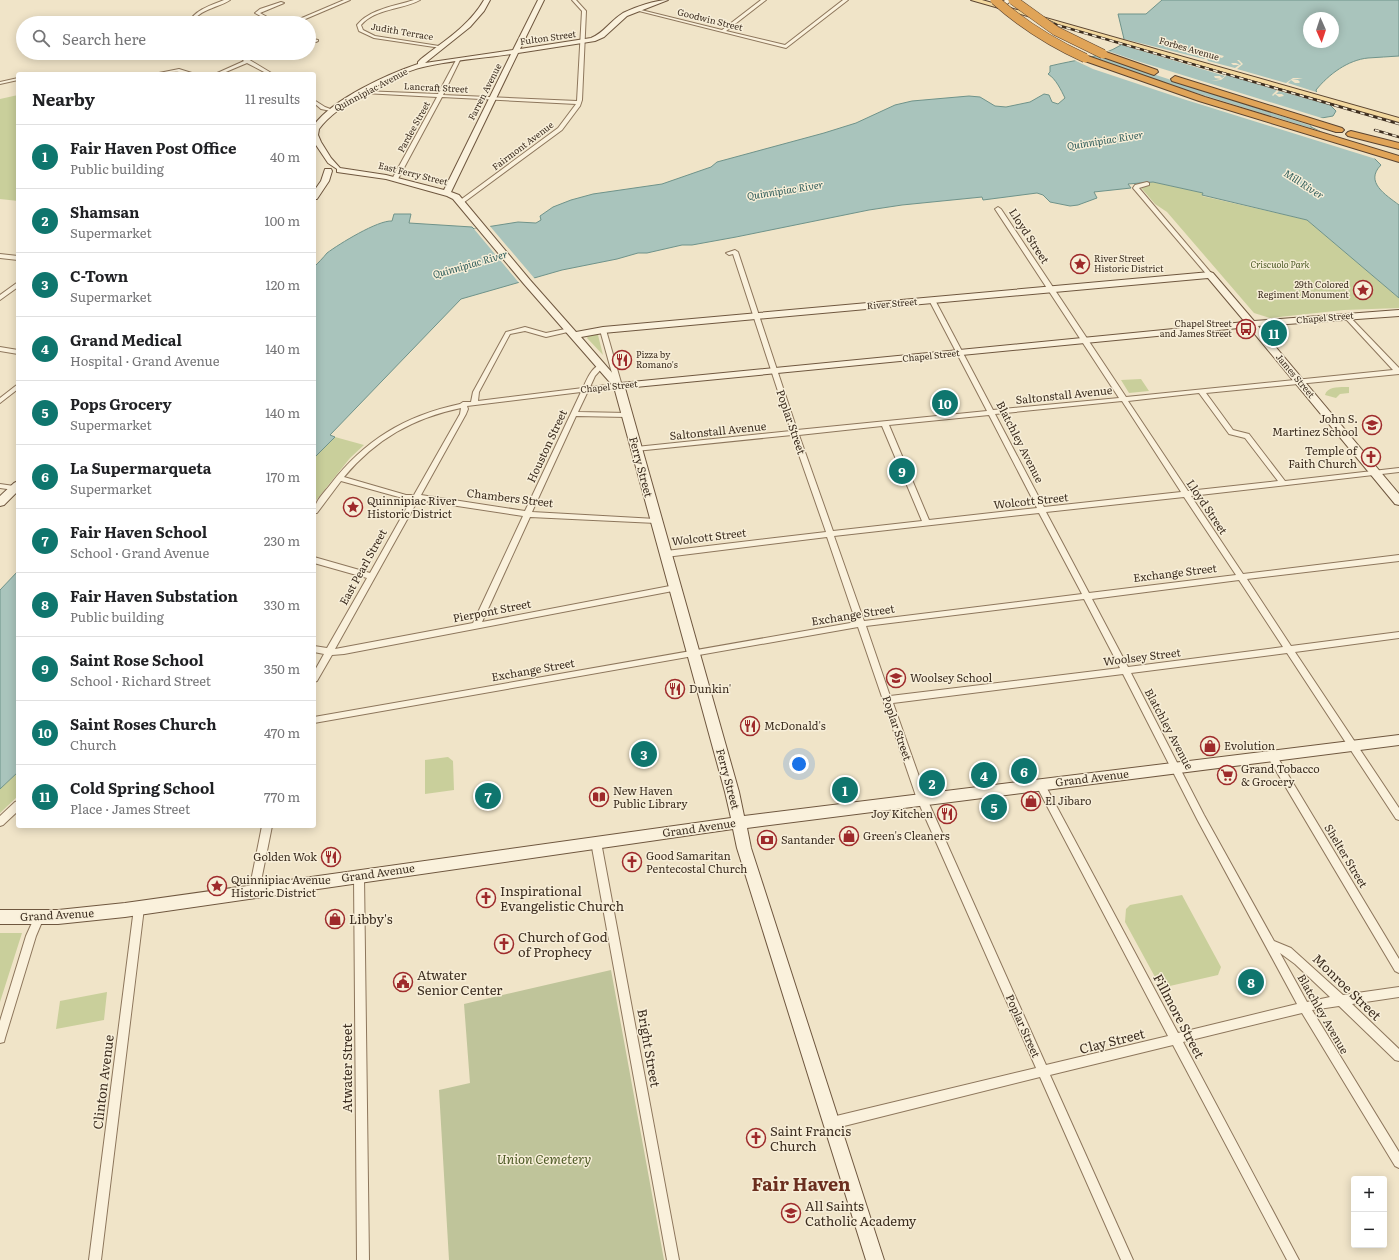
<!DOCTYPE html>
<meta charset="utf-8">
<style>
body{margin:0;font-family:Literata,serif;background:#f2f2f2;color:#202124}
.controls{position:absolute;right:12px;bottom:12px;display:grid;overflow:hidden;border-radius:4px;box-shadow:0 2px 10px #0003}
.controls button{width:36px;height:36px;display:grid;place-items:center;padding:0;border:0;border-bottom:1px solid #e0e0e0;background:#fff;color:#202124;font:20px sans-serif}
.compass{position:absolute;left:1303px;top:12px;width:36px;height:36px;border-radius:50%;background:#fff;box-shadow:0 2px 10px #0003;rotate:177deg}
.you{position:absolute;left:799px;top:764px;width:14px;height:14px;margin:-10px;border:3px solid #fff;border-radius:50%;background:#1a73e8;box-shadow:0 0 0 6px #1a73e833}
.badge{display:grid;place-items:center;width:26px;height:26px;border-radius:50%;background:#0f766e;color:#fff;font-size:13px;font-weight:700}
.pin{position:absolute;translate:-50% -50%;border:2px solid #fff;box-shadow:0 1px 4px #0006}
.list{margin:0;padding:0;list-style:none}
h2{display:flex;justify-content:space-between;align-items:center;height:52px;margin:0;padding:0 16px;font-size:17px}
h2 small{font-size:13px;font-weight:400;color:#757577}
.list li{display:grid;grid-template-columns:26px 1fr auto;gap:12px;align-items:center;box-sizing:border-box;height:64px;padding:0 16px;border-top:1px solid #e0e0e0}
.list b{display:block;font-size:15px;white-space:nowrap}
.list p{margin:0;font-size:13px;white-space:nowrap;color:#757577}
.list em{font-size:13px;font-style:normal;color:#757577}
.icon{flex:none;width:22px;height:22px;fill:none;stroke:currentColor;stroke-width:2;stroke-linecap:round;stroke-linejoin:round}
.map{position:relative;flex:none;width:1399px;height:1260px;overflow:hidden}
.search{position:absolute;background:#fff;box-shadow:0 2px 10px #0003;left:16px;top:16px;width:300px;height:44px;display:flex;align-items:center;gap:10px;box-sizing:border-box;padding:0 14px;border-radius:22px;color:#757577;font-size:15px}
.panel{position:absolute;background:#fff;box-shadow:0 2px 10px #0003;left:16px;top:72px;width:300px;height:756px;border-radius:4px}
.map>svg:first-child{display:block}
</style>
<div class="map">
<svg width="1399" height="1260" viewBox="0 0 1399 1260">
<rect width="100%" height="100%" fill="#f0e4c8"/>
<path fill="#c9cf9b" d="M18 95V201L0 199V99Z
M1153 182 1203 193 1202 196 1307 220 1399 298V308L1344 310 1270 318 1254 313 1167 212 1155 204 1137 183Z
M597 334 598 335 603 355 587 338 589 335Z
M1141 379 1149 391 1129 393 1121 380Z
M1345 387H1349V393L1340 394 1336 398 1325 395C1327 387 1337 387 1345 387Z
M335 437 364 445 350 458 314 503V458Z
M448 757 453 761 454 790 425 794V760Z
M18 772V796L0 813V789Z
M1182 895 1221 967 1218 975 1161 988 1125 922 1126 909 1130 905Z
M0 933H22L0 1002Z
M107 992 104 1020 56 1029 60 1001Z"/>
<path fill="#bfc49a" d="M611 970 664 1260H449L439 1090 470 1083 464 1004Z"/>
<path fill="#a9c4bc" stroke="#6f938a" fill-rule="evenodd" d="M1162 0H1399V56C1389 57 1378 57 1368 58 1348 60 1329 74 1316 90L1318 97 1330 105 1336 111 1333 116 1316 119 1310 123 1311 127 1372 156 1381 165C1364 182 1386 195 1399 205V298L1307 220 1202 195 1203 193 1153 182 1128 184 1131 188 1094 192 1097 198 1078 205 1070 206 1050 202 1043 195 1037 193 983 200 982 197 902 205 869 210 736 237 692 245H682L647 253H638L617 259 562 270 461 299 330 435 335 437 314 458V267C318 263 323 258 327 253 339 244 378 220 392 221L394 214H411L409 223 472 227 474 229 518 222 536 223 541 220 540 216 553 207 571 200 593 194 662 184 711 167 717 162 824 133 856 123 895 105 912 101 969 96 980 97 995 106 1006 107 1030 102 1044 94 1049 95 1052 102 1058 104 1065 98C1061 90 1056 79 1048 74L1050 72V66C1074 60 1100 58 1121 45L1122 41 1124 39 1118 14H1146ZM1309 18H1333V42H1309Z
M18 571V772L0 789V590Z"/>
<path fill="#f0e4c8" d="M1124 39 1204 59 1210 55 1203 52 1204 51 1224 56 1222 58 1212 55 1207 59 1208 61 1235 68 1239 65H1233L1231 63H1236L1240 65 1241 64 1237 60H1239L1243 64 1237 69 1286 83 1293 78H1303L1292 80H1298L1300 82 1299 83H1295L1291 80 1288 83 1316 92H1319L1320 96 1334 106 1279 91 1276 94H1282L1284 96 1279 97 1275 94 1273 96 1277 100 1272 95 1277 90 1227 75 1221 80 1211 81 1221 79 1215 78 1214 76H1220L1222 78 1225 76 1119 44Z
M1108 51 1134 60 1325 119 1317 121 1312 124V126L1315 127 1098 56Z
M1088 58 1122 70 1330 134 1372 154 1379 160 1183 99 1093 69 1074 60Z
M489 225 535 279 520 284 474 229Z"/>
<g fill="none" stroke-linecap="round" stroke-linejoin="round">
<g stroke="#8d765c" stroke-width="2">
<path id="street" d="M224 0H230C218 8 199 9 192 23H188C195 10 211 5 224 0Z
M344 0H350L296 23H290Z
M414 0H420C402 10 376 8 361 25L363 30 375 36 439 46H441V48L374 38 359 31 357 25C370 9 395 6 414 0Z
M572 0H576L586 11 582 100 580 106 562 130 463 203H459V201L558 128 576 104 442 97 398 179 393 180 392 179 437 97 364 93 362 92V91L438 94 456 60 458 59 460 60 443 95 577 101 582 11Z
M761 0H766L726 31 785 45 843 0H848L786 48 635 10 637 9 722 30Z
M281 2 284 3 260 13 278 23H273L255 13 260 9Z
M309 38 318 40V41L316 42 309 40Z
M236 53H241L245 57 254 53H260L248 59 273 74H268L247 63 221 74H215L244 61Z
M179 69 195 74C190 74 185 72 179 72 172 71 162 74 154 74Z
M18 78V80L0 84V82Z
M314 100 325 107 333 110 331 111 321 109 314 103Z
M1147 182 1149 183V185L1139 188 1212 274V276H1208L1133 188 1135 185Z
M998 207 1001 209 1126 397 1393 370 1344 317 1343 316 1346 314 1348 315 1399 368V374L1206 393 1233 430 1249 434 1285 481 1399 468V472L1191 496 1243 574 1399 555V561L1247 579 1291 646 1399 632V638L1295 652 1399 808V820L1396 819 1287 653 1131 673 1204 815 1274 941 1291 948 1343 995 1399 987V997L1352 1004 1399 1049V1061L1395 1060 1339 1006 1312 1010 1399 1152V1168L1395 1166 1302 1013 1183 1042 1299 1260H1287L1173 1045 1050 1075 1133 1260H1121L1040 1077 832 1129 828 1127 826 1123 828 1119 832 1117 1036 1068 917 799 858 627 314 723V717L856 622 827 537 666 557 662 554 666 551 826 532 792 435 636 451 633 449 636 447 791 431 733 254 729 255 726 253 735 250 738 252 797 430 987 411 929 300 932 298 935 300 993 410 1119 398 995 209ZM1199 393 1229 434 1245 438 1278 481 1188 491 1128 401ZM1122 401 1181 492 1044 507 995 414ZM989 415 1037 508 929 520 889 425ZM882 426 922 521 833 531 799 435ZM1184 497 1236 575 1089 593 1046 512ZM1039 513 1082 594 864 621 834 536ZM1239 580 1283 647 1128 667 1092 599ZM1084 599 1120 668 890 696 866 626ZM1123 674 1198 821 1297 1004 1178 1033 1043 781 1040 780 1037 781 1036 784 1037 787 1168 1036 1046 1065 927 799 893 703ZM1280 953 1295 964 1330 997 1307 1002Z
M0 254 18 256V260L0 258Z
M18 282V287L0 300V295Z
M525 327 546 333 570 328 573 330 572 331 546 337 525 331 510 334 479 392 478 401 583 388C587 379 591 368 601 364L604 366 595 376 590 387 615 384 600 330 603 328 606 330 622 386 619 388 588 391 578 412 627 413 630 415 627 417 576 416 532 512 656 519 660 521 656 523 530 517 482 622 675 585 678 586 679 588 678 590 344 654 332 655 317 681 314 682V672L324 654 314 652V646L327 648 367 578 314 563V557L370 573 411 500 406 499 341 481 317 513H314C314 502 323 494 330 485 365 440 404 416 460 404L463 402H471L473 392 506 332ZM581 392 525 511 421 495 466 414 468 409 467 406ZM461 408 460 414 414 495H406L344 477C376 439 413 418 461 408ZM418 500 523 516 473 623 335 649Z
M0 347 18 350V354L0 351Z
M18 384V389L0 403V398Z
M0 484 14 486 18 488 14 490 0 488Z
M1272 752 1275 753 1399 959V973L1395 971 1269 759 1268 756 1269 753Z
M18 801V811L3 825 0 826V816L15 802Z
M262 826H272L259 891 257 894 254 895 251 894 249 891Z
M596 838 599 839 601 842 679 1260H667L591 842 593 839Z
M359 872 362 873 364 876 369 1260H357L354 876 356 873Z
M139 904 142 905 144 908 101 1260H89L134 908 136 905Z
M39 913 42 914 44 917 36 936 5 1038 4 1042 0 1043V1021L26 936 36 914Z"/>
</g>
<g stroke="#6f573f" stroke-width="2">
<path id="secondary" d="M484 0H490L484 11 470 27 425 63 513 50 538 0H544L520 49 591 38C604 33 611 20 623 13 635 7 656 0 668 0L627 16 604 37 595 41 518 53 451 192 459 195 530 280 576 332 603 327 1210 272 1213 273 1254 321 1399 310V316L1258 326 1399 494V505L1395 504 1249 327 625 388 739 792 744 816 1399 735V745L747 828 751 848 884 1260H866L737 848 733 829 125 917 58 924H0V910H58L125 903 731 818 725 792 614 387 524 284 453 199 447 196 386 179 337 172V169L328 163 314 142V125C333 99 388 74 418 64V62L421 59C444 41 469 26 484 0ZM511 54 444 190 386 175 340 168 331 158 321 142 318 135 319 129C336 105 394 74 423 67 452 60 482 58 511 54ZM1208 278 1245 322 621 383 581 337 603 333Z
M1005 0H1012L1002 8H998V6Z
M325 169H331L332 171 329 181 317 199H314V191L321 181Z
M18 481V491L4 505 0 506V496L14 483Z"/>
</g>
<g stroke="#5b4430" stroke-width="2">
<path id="primary" d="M971 0H982L1399 118V122Z"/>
</g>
<g stroke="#5b4430" stroke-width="2">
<path id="highway" d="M1103 51 1157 70 1158 72 1154 75 1151 74 1100 56 1099 54 1100 52Z
M1085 55 1205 97 1399 156V162L1199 101 1082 60 1081 58Z
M1175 76 1342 128 1344 130 1342 132H1336L1172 81 1171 79Z
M1351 131 1399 143V149L1348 136 1346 134 1348 132Z"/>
</g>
<use href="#street" fill="#faf1dc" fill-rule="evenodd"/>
<use href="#secondary" fill="#faf1dc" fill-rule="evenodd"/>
<use href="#primary" fill="#f3d9a0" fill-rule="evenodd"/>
<use href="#highway" fill="#e0a458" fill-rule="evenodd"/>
<g stroke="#3d2e20" stroke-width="2.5">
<path id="rail" d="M1010 0 1029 12 1057 25 1399 124
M1375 130 1399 137"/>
</g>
<use href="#rail" stroke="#f7eed8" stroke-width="1.5" stroke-dasharray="4.5" stroke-linecap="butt"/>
<g stroke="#5b4430" stroke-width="10" stroke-linecap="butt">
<path id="highway-bridge" d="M995 0C1022 24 1052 43 1085 58
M1013 0 1056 31 1103 54"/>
</g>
<use href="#highway-bridge" stroke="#e0a458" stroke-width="9"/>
</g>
<defs>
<g id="sight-ring" transform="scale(1)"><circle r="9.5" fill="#f7eed8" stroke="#9e2a2b" stroke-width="1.5"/><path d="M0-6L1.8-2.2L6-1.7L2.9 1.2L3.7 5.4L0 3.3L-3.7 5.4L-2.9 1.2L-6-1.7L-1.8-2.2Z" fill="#9e2a2b"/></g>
<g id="bus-ring" transform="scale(1)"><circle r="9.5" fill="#f7eed8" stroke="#9e2a2b" stroke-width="1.5"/><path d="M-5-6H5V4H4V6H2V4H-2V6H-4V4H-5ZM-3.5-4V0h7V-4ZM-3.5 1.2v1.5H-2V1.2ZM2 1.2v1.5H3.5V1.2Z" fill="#9e2a2b"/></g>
<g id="restaurant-ring" transform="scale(1)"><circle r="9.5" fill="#f7eed8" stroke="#9e2a2b" stroke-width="1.5"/><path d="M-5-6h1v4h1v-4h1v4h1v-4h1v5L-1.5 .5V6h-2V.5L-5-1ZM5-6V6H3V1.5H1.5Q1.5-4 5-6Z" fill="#9e2a2b"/></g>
<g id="school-ring" transform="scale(1)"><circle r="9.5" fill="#f7eed8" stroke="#9e2a2b" stroke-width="1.5"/><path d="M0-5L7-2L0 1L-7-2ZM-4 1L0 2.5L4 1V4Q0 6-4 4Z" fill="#9e2a2b"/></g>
<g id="church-ring" transform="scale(1)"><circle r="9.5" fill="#f7eed8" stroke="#9e2a2b" stroke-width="1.5"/><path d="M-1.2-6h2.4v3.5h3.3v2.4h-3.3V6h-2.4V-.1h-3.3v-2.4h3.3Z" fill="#9e2a2b"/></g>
<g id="shop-ring" transform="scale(1)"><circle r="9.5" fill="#f7eed8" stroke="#9e2a2b" stroke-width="1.5"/><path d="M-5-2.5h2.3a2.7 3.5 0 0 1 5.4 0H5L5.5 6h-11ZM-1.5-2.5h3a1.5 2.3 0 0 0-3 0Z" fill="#9e2a2b"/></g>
<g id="supermarket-ring" transform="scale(1)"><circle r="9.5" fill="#f7eed8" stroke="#9e2a2b" stroke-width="1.5"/><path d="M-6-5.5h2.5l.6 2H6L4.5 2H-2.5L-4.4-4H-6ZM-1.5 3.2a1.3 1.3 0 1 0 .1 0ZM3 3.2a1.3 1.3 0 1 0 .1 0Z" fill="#9e2a2b"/></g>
<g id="library-ring" transform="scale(1)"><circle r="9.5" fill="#f7eed8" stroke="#9e2a2b" stroke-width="1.5"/><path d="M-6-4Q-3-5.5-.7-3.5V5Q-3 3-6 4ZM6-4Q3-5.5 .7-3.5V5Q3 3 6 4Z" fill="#9e2a2b"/></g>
<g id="bank-ring" transform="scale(1)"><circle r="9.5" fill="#f7eed8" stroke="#9e2a2b" stroke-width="1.5"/><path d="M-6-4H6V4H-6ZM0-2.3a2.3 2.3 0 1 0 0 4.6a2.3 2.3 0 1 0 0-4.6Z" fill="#9e2a2b"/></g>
<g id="civic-ring" transform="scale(1)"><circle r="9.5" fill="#f7eed8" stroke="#9e2a2b" stroke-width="1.5"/><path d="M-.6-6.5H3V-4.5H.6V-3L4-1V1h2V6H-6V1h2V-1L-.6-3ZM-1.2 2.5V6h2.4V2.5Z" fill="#9e2a2b"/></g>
</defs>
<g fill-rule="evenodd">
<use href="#sight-ring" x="1080" y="264"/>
<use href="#sight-ring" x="1363" y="290"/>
<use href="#bus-ring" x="1246" y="329"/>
<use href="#restaurant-ring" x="622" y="360"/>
<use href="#school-ring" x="1372" y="425"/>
<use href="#church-ring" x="1371" y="457"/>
<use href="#sight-ring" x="353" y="507"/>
<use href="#school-ring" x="896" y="678"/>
<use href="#restaurant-ring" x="675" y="689"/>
<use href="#restaurant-ring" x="750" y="726"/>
<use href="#shop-ring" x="1210" y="746"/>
<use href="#supermarket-ring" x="1227" y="775"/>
<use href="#library-ring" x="599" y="797"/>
<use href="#shop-ring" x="1031" y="801"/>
<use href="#restaurant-ring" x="947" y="814"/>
<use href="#shop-ring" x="849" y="836"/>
<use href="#bank-ring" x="767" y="840"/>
<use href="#restaurant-ring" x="331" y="857"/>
<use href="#church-ring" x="632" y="862"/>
<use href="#sight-ring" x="217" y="886"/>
<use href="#church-ring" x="486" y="898"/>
<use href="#shop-ring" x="335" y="919"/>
<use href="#church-ring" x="504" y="944"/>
<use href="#civic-ring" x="403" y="982"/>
<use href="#church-ring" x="756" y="1138"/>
<use href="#school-ring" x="791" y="1213"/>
</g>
<g text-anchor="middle" stroke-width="3" stroke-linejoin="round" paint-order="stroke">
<g font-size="9" fill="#3d2e20" stroke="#f7eed8">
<text transform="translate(710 20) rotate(14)" y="3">Goodwin Street</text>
<text transform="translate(402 32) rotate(10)" y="3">Judith Terrace</text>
<text transform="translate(548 38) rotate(-8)" y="3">Fulton Street</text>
<text transform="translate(1189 49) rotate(16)" y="3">Forbes Avenue</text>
<text transform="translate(436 88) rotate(3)" y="3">Lancraft Street</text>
<text transform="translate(371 90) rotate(-28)" y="3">Quinnipiac Avenue</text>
<text transform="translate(485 92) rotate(-63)" y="3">Farren Avenue</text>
<text transform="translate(414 127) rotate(-61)" y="3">Pardee Street</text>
<text transform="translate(523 146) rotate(-37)" y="3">Fairmont Avenue</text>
<text transform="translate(413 174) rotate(14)" y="3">East Ferry Street</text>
<text transform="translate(892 304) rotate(-5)" y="3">River Street</text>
<text transform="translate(1325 318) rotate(-5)" y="3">Chapel Street</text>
<text transform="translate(931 356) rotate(-6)" y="3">Chapel Street</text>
<text transform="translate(1295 376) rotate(50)" y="3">James Street</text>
<text transform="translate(609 387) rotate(-6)" y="3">Chapel Street</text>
</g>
<g font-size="9" fill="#3d2e20" stroke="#f7eed8" text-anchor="start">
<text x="1094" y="262">River Street<tspan x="1094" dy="10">Historic District</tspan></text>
<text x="1349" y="288" text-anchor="end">29th Colored<tspan x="1349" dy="10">Regiment Monument</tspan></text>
<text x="1232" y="327" text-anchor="end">Chapel Street<tspan x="1232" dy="10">and James Street</tspan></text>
<text x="636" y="358">Pizza by<tspan x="636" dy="10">Romano's</tspan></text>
</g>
<g font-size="9" font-style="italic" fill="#4d5a26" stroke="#f7eed8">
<text x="1280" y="268">Criscuolo Park</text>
</g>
<g font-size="10" font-style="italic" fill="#2f5d5a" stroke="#f7eed8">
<text transform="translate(1105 140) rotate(-9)" y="4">Quinnipiac River</text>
<text transform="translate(1304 184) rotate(33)" y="4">Mill River</text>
<text transform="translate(785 190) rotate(-9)" y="4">Quinnipiac River</text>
<text transform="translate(470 264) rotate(-16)" y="4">Quinnipiac River</text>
</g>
<g font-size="11" fill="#3d2e20" stroke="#f7eed8">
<text transform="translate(1029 236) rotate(57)" y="4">Lloyd Street</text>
<text transform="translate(1064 395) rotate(-6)" y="4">Saltonstall Avenue</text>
<text transform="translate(791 422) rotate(71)" y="4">Poplar Street</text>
<text transform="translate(718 431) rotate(-6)" y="4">Saltonstall Avenue</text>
<text transform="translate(1020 442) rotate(63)" y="4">Blatchley Avenue</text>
<text transform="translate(547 446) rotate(-65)" y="4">Houston Street</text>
<text transform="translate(641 467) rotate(75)" y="4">Ferry Street</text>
<text transform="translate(510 498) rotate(7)" y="4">Chambers Street</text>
<text transform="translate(1031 501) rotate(-6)" y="4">Wolcott Street</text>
<text transform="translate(1207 507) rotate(56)" y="4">Lloyd Street</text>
<text transform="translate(709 537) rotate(-7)" y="4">Wolcott Street</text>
<text transform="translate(363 567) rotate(-61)" y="4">East Pearl Street</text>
<text transform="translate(1175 573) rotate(-7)" y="4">Exchange Street</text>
<text transform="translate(492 611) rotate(-11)" y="4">Pierpont Street</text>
<text transform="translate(853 615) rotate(-9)" y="4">Exchange Street</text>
<text transform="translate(1142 657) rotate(-7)" y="4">Woolsey Street</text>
<text transform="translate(533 670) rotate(-10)" y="4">Exchange Street</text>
<text transform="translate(897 728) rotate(71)" y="4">Poplar Street</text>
<text transform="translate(1169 729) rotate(62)" y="4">Blatchley Avenue</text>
<text transform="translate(1092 778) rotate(-7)" y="4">Grand Avenue</text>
<text transform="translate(728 779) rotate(75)" y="4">Ferry Street</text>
<text transform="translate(699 828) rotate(-8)" y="4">Grand Avenue</text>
<text transform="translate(1346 856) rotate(59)" y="4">Shelter Street</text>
<text transform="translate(378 873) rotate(-8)" y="4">Grand Avenue</text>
<text transform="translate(57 915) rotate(-3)" y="4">Grand Avenue</text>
<text transform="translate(1323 1014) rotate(60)" y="4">Blatchley Avenue</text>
<text transform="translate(1023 1026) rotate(66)" y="4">Poplar Street</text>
</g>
<g font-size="11" fill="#3d2e20" stroke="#f7eed8" text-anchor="start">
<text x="1358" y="423" text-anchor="end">John S.<tspan x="1358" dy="13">Martinez School</tspan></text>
<text x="1357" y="455" text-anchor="end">Temple of<tspan x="1357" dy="13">Faith Church</tspan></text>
<text x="367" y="505">Quinnipiac River<tspan x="367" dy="13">Historic District</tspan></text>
<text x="910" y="682">Woolsey School</text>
<text x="689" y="693">Dunkin'</text>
<text x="764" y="730">McDonald's</text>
<text x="1224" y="750">Evolution</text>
<text x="1241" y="773">Grand Tobacco<tspan x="1241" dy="13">&amp; Grocery</tspan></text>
<text x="613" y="795">New Haven<tspan x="613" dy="13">Public Library</tspan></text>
<text x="1045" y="805">El Jibaro</text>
<text x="933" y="818" text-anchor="end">Joy Kitchen</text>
<text x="863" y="840">Green's Cleaners</text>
<text x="781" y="844">Santander</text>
<text x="646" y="860">Good Samaritan<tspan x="646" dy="13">Pentecostal Church</tspan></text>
<text x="317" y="861" text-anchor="end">Golden Wok</text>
<text x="231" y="884">Quinnipiac Avenue<tspan x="231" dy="13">Historic District</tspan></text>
</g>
<g font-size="13" fill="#3d2e20" stroke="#f7eed8" text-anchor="start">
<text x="500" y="896">Inspirational<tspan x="500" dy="15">Evangelistic Church</tspan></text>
<text x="349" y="924">Libby's</text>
<text x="518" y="942">Church of God<tspan x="518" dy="15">of Prophecy</tspan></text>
<text x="417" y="980">Atwater<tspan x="417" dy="15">Senior Center</tspan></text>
<text x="770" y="1136">Saint Francis<tspan x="770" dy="15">Church</tspan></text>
<text x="805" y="1211">All Saints<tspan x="805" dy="15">Catholic Academy</tspan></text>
</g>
<g font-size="13" fill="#3d2e20" stroke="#f7eed8">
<text transform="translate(1347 987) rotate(44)" y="5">Monroe Street</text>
<text transform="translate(1179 1016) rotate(62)" y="5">Fillmore Street</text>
<text transform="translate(1112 1041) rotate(-14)" y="5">Clay Street</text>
<text transform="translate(649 1048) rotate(80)" y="5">Bright Street</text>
<text transform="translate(347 1068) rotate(-90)" y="5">Atwater Street</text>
<text transform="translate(103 1082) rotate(-83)" y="5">Clinton Avenue</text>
</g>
<g font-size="13" font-style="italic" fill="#4d5a26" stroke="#f7eed8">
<text x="544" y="1164">Union Cemetery</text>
</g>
<g font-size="18" font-weight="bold" fill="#6b2e1e" stroke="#f7eed8">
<text x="801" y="1191">Fair Haven</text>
</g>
</g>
</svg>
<div class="controls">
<button>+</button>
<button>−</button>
</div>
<svg class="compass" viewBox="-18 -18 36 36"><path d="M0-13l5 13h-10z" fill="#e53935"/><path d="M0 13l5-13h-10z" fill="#757577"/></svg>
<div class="you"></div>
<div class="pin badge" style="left:845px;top:790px">1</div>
<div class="pin badge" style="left:932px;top:783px">2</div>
<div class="pin badge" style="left:644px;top:754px">3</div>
<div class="pin badge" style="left:984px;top:775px">4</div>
<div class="pin badge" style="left:994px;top:807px">5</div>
<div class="pin badge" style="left:1024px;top:771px">6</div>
<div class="pin badge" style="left:488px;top:796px">7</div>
<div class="pin badge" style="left:1251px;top:982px">8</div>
<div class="pin badge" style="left:902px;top:471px">9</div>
<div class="pin badge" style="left:945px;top:403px">10</div>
<div class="pin badge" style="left:1274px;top:333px">11</div>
<div class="search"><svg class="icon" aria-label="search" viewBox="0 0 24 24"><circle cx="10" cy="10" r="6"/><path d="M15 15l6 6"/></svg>Search here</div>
<section class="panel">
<h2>Nearby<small>11 results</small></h2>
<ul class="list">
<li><span class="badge">1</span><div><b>Fair Haven Post Office</b><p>Public building</p></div><em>40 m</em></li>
<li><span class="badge">2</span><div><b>Shamsan</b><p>Supermarket</p></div><em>100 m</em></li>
<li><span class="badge">3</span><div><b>C-Town</b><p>Supermarket</p></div><em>120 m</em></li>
<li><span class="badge">4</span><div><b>Grand Medical</b><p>Hospital · Grand Avenue</p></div><em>140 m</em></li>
<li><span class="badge">5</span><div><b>Pops Grocery</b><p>Supermarket</p></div><em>140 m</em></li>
<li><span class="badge">6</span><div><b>La Supermarqueta</b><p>Supermarket</p></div><em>170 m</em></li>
<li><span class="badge">7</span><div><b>Fair Haven School</b><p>School · Grand Avenue</p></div><em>230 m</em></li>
<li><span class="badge">8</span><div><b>Fair Haven Substation</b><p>Public building</p></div><em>330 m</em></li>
<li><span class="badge">9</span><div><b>Saint Rose School</b><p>School · Richard Street</p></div><em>350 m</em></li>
<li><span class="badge">10</span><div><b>Saint Roses Church</b><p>Church</p></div><em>470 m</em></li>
<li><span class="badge">11</span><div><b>Cold Spring School</b><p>Place · James Street</p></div><em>770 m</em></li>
</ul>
</section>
</div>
